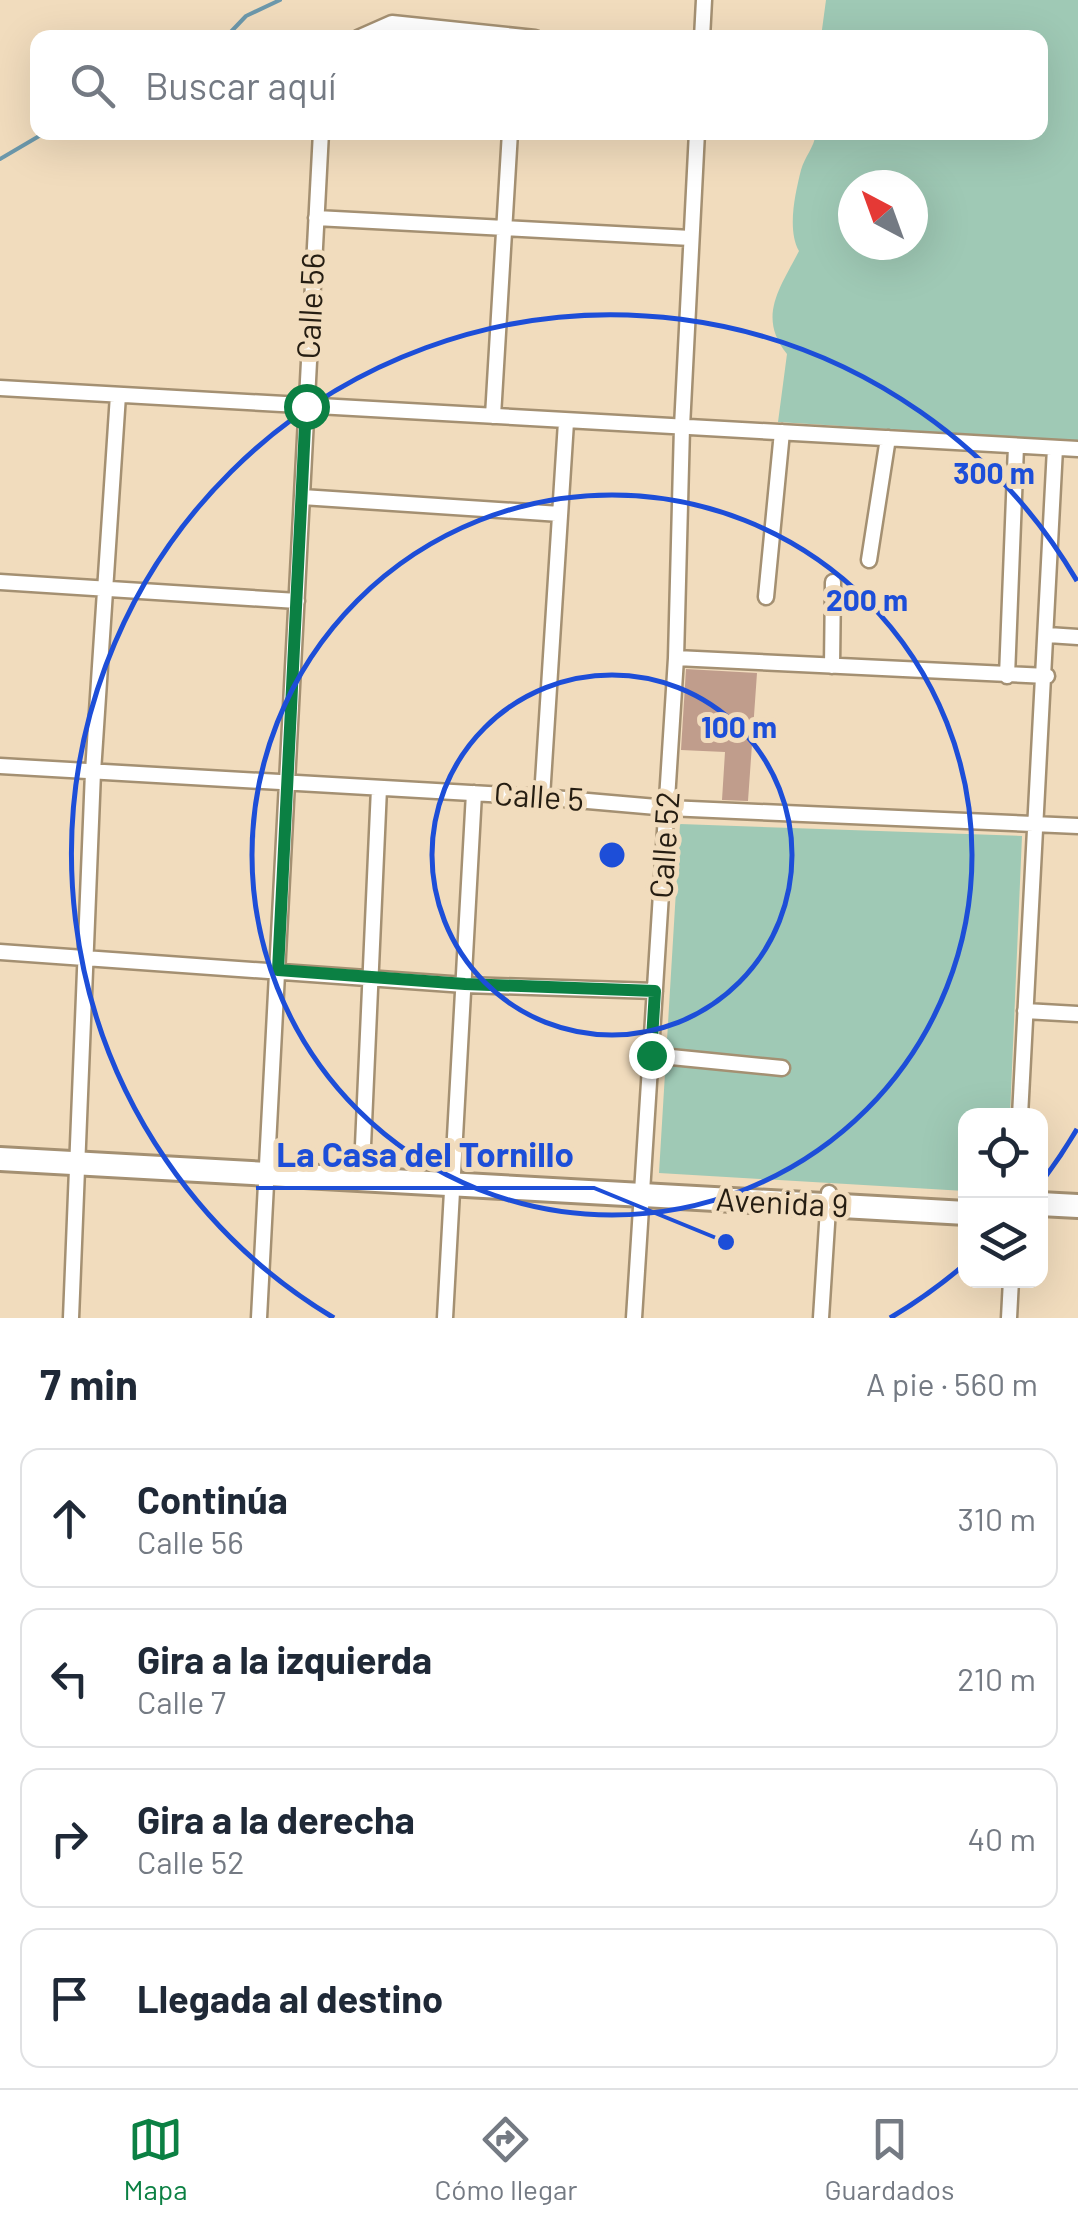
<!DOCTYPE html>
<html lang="es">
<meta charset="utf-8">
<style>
body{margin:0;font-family:Barlow,sans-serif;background:#f6f6f7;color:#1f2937}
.controls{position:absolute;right:30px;bottom:30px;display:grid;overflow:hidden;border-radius:20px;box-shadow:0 10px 40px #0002}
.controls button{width:90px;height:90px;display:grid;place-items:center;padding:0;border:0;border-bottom:2px solid #e0e1e3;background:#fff;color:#1f2937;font:50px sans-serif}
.compass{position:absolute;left:838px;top:170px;width:90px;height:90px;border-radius:50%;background:#fff;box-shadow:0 10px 40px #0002;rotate:319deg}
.stop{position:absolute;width:30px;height:30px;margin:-22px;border:8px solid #0b8043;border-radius:50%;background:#fff}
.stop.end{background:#0b8043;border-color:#fff;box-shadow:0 2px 10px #0008}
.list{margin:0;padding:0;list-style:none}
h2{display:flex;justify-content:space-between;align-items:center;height:130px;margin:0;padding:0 40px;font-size:42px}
h2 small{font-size:32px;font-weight:400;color:#747a83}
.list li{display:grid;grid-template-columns:65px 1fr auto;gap:30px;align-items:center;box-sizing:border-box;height:140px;margin:0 20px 20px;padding:0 20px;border:2px solid #e0e1e3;border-radius:20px}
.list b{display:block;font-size:38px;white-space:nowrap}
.list p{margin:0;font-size:32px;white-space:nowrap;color:#747a83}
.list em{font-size:32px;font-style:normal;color:#747a83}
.icon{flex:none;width:55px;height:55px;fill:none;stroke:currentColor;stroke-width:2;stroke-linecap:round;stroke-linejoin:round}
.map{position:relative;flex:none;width:1078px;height:1318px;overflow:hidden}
.search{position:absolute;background:#fff;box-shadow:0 10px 40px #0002;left:30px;right:30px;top:30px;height:110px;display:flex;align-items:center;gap:25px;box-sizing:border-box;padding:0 35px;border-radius:20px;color:#747a83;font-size:38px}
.sheet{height:770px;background:#fff}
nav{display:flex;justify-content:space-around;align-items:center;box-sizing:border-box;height:140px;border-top:2px solid #e0e1e3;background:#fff;font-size:28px;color:#747a83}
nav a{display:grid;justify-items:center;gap:5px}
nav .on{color:#0b8043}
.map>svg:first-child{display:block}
</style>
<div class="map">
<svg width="1078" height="1318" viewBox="0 0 1078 1318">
<rect width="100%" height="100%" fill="#f1dcbd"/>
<path fill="#9fc9b5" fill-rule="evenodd" d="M826 0H1078V441L778 422 787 354C757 317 780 288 799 251 787 230 795 194 801 170 805 156 814 148 816 133L1040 132V38L821 37ZM853 185H913V245H853Z
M680 824 1022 836 1010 1115 966 1116 965 1191 659 1173Z"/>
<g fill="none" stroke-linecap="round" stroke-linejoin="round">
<path stroke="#6c98ab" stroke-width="4" d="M225 38 246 16 280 0
M0 159 46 132"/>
</g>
<path fill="#c09d8c" d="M686 669 757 673 748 801 722 800 725 752 681 750Z"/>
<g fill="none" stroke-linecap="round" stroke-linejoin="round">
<g stroke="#a49072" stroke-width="19">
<path id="street" d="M358 38 392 23 535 38
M702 38 704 0
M316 218 691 238
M0 388 1078 449
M493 416 510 132
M302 497 560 514
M869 560 888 438
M0 582 297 601
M766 597 782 432
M1048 635 1078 637
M676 658 1047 676
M832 666 833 582
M1007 676 1016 446
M0 766 542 797 668 808 1078 826
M542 797 566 422
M0 952 465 985 655 991
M1025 1011 1078 1014
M651 1055 782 1068
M1020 1116 1055 448
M362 1168 379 788
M71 1318 93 772 118 395
M259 1318 321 132
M445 1318 474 793
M634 1318 676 658 682 427 697 132
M821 1318 829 1193
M1009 1318 1011 1280"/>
</g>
<g stroke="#a49072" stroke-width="28">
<path id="primary" d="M0 1159 966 1213
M1040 1204 1078 1206"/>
</g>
<use href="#street" stroke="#fff" stroke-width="14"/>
<use href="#primary" stroke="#fff" stroke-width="22"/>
</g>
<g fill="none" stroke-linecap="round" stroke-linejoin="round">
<path stroke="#0b8043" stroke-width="12" d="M306 406 278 970 465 984 655 991 651 1055"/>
</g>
<g fill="none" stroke="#1d4ed8" stroke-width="5">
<circle cx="612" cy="855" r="180"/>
<circle cx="612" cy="855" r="360"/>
<path d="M1077 1129A540 540 0 0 1 1043 1180M963 1266A540 540 0 0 1 890 1318M334 1318A540 540 0 1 1 1077 581"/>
</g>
<g text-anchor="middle" stroke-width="10" stroke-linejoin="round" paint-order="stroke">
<g font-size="32" fill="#251d12" stroke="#f1dcbd">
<text transform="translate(311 306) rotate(-87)" y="11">Calle 56</text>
<text transform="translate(539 797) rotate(4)" y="11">Calle 5</text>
<text transform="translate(665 845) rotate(-86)" y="11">Calle 52</text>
<text transform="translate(782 1203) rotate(3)" y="11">Avenida 9</text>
</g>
</g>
<circle cx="612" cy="855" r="15" fill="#1d4ed8" stroke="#f1dcbd" stroke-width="5"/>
<g font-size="30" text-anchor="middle" font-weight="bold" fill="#1d4ed8" stroke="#f1dcbd" stroke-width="10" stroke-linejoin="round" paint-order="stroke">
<text x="994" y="484">300 m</text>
<text x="867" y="611">200 m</text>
<text x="739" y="738">100 m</text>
</g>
<path fill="none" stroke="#1d4ed8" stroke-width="4" d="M726 1242L594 1188H256"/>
<circle fill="#1d4ed8" stroke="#f1dcbd" stroke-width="4" cx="726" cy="1242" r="10"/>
<g font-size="35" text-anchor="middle" font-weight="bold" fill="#1d4ed8" stroke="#f1dcbd" stroke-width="10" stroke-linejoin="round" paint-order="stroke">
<text x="425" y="1167">La Casa del Tornillo</text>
</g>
</svg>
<div class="controls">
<button><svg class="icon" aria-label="locate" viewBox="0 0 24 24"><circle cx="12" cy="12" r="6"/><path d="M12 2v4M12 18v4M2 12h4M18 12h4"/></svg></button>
<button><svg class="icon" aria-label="layers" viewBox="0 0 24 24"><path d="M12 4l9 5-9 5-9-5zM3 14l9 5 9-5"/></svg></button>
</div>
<svg class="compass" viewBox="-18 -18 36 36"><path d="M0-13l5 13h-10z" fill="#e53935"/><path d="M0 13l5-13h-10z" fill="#747a83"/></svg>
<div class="stop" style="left:306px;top:406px"></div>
<div class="stop end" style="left:651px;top:1055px"></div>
<div class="search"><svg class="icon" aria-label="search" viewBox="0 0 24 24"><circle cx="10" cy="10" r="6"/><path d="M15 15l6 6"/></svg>Buscar aquí</div>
</div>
<section class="sheet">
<h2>7 min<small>A pie · 560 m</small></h2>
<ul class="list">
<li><svg class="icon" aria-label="ahead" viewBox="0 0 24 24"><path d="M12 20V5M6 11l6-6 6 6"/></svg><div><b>Continúa</b><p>Calle 56</p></div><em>310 m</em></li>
<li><svg class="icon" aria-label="left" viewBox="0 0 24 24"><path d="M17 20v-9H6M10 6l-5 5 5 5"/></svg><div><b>Gira a la izquierda</b><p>Calle 7</p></div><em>210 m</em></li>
<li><svg class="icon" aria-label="right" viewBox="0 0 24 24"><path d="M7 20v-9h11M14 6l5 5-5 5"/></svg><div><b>Gira a la derecha</b><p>Calle 52</p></div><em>40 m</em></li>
<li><svg class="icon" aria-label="arrive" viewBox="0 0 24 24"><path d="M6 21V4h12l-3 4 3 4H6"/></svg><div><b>Llegada al destino</b></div></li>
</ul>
</section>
<nav>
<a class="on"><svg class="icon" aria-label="map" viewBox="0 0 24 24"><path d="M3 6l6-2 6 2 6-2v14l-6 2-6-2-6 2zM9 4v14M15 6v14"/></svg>Mapa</a>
<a><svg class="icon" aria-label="directions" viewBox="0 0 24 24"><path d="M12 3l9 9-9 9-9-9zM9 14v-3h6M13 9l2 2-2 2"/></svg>Cómo llegar</a>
<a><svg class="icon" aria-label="saved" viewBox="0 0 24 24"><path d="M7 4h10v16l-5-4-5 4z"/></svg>Guardados</a>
</nav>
